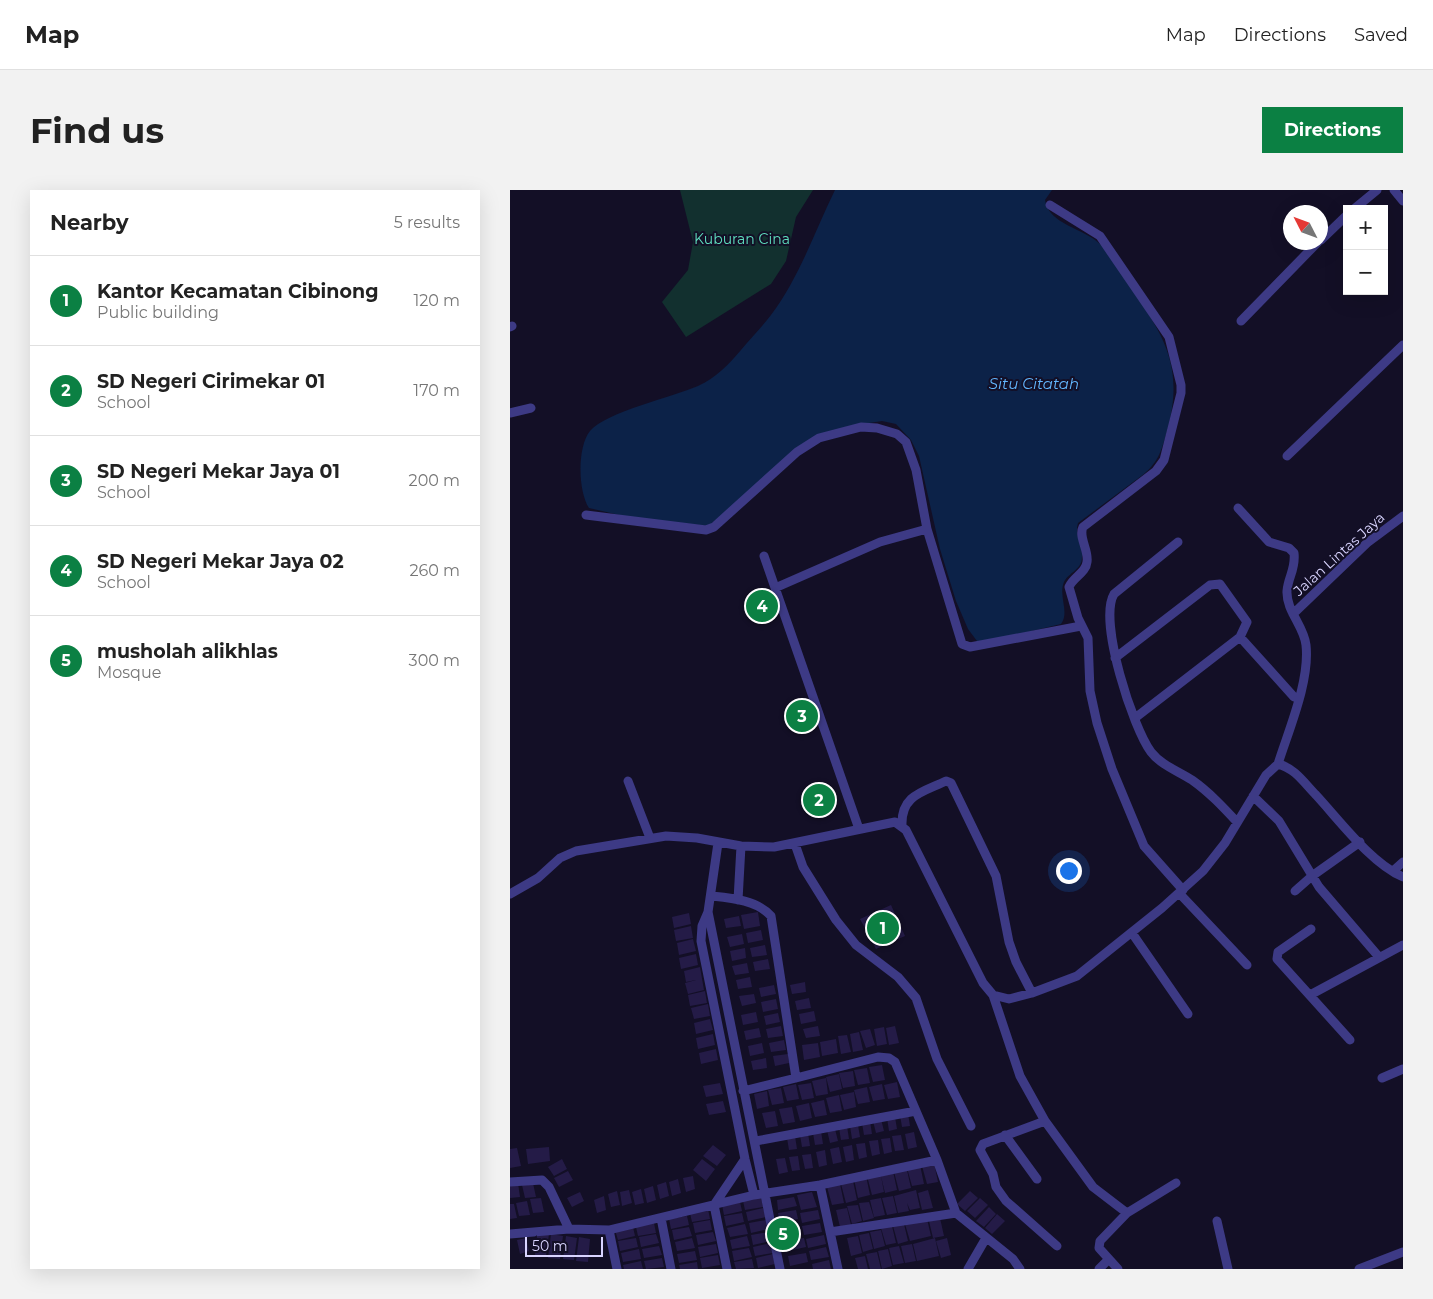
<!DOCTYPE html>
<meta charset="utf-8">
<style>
body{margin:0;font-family:Montserrat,sans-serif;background:#f2f2f2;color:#222}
.controls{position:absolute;right:15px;top:15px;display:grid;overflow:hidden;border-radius:0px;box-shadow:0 5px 20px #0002}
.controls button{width:45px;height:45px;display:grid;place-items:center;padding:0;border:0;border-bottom:1px solid #e0e0e0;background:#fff;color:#222;font:25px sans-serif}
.compass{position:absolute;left:773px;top:15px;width:45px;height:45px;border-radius:50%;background:#fff;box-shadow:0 5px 20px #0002;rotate:312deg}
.scale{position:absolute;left:15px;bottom:12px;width:78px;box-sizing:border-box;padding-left:5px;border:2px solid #d9d4ff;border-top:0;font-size:14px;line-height:18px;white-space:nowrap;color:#d9d4ff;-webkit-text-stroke:4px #130f26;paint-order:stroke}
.you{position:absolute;left:558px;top:680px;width:18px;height:18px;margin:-12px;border:4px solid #fff;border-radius:50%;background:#1a73e8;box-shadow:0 0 0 8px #1a73e833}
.badge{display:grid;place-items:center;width:32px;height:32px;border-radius:50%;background:#0b8043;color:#fff;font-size:16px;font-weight:700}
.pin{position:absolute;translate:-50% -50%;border:2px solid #fff;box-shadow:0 1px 5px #0006}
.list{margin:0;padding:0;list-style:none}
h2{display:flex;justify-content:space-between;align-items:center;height:65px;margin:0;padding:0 20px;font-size:21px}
h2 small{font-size:16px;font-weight:400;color:#767676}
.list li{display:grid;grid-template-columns:32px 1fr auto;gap:15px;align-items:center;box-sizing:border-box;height:90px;padding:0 20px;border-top:1px solid #e0e0e0}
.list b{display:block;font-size:19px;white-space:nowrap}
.list p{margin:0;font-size:16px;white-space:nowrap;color:#767676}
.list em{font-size:16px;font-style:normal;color:#767676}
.map{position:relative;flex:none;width:893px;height:1079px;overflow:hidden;border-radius:0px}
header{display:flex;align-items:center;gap:30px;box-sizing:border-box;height:70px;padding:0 25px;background:#fff;border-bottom:1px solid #e0e0e0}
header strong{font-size:24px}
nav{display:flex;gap:28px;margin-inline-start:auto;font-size:18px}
.intro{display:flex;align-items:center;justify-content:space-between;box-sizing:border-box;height:120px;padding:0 30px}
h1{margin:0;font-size:35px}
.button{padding:12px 22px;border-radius:0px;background:#0b8043;color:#fff;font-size:18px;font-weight:700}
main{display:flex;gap:30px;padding:0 30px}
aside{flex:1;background:#fff;border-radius:0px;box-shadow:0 5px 20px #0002}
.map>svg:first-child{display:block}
</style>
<header>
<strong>Map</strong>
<nav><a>Map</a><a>Directions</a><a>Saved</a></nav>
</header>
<div class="intro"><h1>Find us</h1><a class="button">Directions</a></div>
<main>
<aside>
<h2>Nearby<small>5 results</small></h2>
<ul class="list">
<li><span class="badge">1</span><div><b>Kantor Kecamatan Cibinong</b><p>Public building</p></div><em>120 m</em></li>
<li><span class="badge">2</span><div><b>SD Negeri Cirimekar 01</b><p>School</p></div><em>170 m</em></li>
<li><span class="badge">3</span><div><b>SD Negeri Mekar Jaya 01</b><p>School</p></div><em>200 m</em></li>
<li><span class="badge">4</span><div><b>SD Negeri Mekar Jaya 02</b><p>School</p></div><em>260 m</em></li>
<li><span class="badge">5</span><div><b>musholah alikhlas</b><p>Mosque</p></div><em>300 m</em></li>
</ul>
</aside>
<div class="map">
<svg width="893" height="1079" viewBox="0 0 893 1079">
<rect width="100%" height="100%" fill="#130f26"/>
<path fill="#12302f" d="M170 0H303L286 27 276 71 261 94 176 147 152 112 178 80 183 52Z"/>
<path fill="#0c2248" d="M325 0H542L535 10C539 35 574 38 590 54 601 65 609 81 618 94 654 145 675 177 657 241 652 259 649 271 634 284L568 333C564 346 573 355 572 367 572 380 559 382 554 392 548 406 560 422 551 434L471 453 467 451 458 439 446 411 430 359 409 266 401 250 386 234 372 231 340 236 319 242 198 336 118 327 79 318C68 301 67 257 80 241 96 222 163 207 188 196 206 188 219 174 231 160 241 148 252 137 261 125 289 88 305 41 325 0Z"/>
<path fill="#241b47" d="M381 715 395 746 366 759 350 729Z
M248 722 250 736 234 739 231 725Z
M179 723 181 734 164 738 162 727Z
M229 726 231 736 216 738 214 729Z
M181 736 183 748 166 751 164 740Z
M251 740 253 750 238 753 236 743Z
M232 744 234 754 220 757 217 747Z
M183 749 186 761 169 765 167 753Z
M255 755 257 765 242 767 240 758Z
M235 758 236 768 222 771 220 761Z
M186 764 188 775 171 779 169 768Z
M258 769 260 779 245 781 243 772Z
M237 773 239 783 225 785 222 776Z
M190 777 194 800 178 804 175 793 186 790 176 792 174 781Z
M240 787 242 797 228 799 226 790Z
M295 792 296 802 282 804 280 795Z
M264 795 266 804 251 807 249 798Z
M195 801 197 813 180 816 178 805Z
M244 804 246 813 232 816 229 806Z
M299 808 301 818 287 820 285 811Z
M266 809 268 819 253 822 251 812Z
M198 814 200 826 184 829 181 818Z
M304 821 306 831 291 834 289 824Z
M246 822 248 832 233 835 231 825Z
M268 823 270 832 256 835 254 826Z
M200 829 203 840 186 844 184 833Z
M271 836 273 846 258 848 256 839Z
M308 836 310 846 296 848 293 839Z
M385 836 389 853 379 855 376 838Z
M374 837 377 854 367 856 364 839Z
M249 838 251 847 236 850 234 841Z
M360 839 365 855 356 858 350 841Z
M349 842 353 860 343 862 340 844Z
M203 844 205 855 188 859 186 848Z
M337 845 341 862 331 864 328 846Z
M326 849 328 863 312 866 310 852Z
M274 850 276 860 261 862 259 853Z
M252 853 254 863 240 866 238 856Z
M308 853 310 867 294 870 292 855Z
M206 859 208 870 191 874 189 863Z
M278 864 279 873 265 876 263 866Z
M256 868 257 878 243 880 241 871Z
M372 875 375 890 363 892 359 877Z
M357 878 360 893 348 895 344 880Z
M343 881 345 896 333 898 329 883Z
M329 884 332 899 320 902 316 887Z
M316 888 318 904 306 906 302 891Z
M387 892 390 907 378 909 374 895Z
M210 893 213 904 196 907 193 896Z
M301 893 304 908 292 910 288 895Z
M286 894 289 909 277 911 273 897Z
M372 894 375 909 363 911 359 897Z
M357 897 360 912 348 914 344 900Z
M271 898 274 913 262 915 258 900Z
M257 901 259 916 247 919 244 904Z
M344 902 346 917 334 920 330 905Z
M329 905 332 921 320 923 316 908Z
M314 910 317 925 305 927 301 913Z
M213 911 216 922 199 925 196 914Z
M299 913 302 928 290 931 286 916Z
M282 917 285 932 273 934 269 919Z
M265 921 268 936 256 938 252 923Z
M398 923 400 936 392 937 390 925Z
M385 927 387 939 379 941 377 928Z
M371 929 374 941 366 943 363 931Z
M360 931 362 944 354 945 352 933Z
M348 935 350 947 342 949 340 936Z
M337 936 339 949 331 950 329 938Z
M325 939 328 951 320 953 317 940Z
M311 941 313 954 305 955 303 943Z
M404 942 407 957 398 959 395 944Z
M298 943 300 956 292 957 290 945Z
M391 945 394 960 385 961 382 946Z
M285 946 287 959 279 960 277 948Z
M380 948 382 962 374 964 371 949Z
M368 950 370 964 362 966 359 951Z
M355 953 357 967 349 969 346 954Z
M203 955 216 965 207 976 193 966Z
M342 955 344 970 336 972 333 957Z
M39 957 40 971 18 974 16 959Z
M329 957 332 972 323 974 320 959Z
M7 958 11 976 0 978V959Z
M315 960 317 975 309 977 306 962Z
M301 964 303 978 295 979 292 965Z
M288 966 290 980 282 981 279 967Z
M275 968 278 982 269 984 266 969Z
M52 969 57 979 44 986 38 977Z
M192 969 205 979 196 991 183 980Z
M424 973 428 992 417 994 412 976Z
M410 975 414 994 402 996 397 978Z
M397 980 401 998 389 1001 384 982Z
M58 981 63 990 49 997 44 988Z
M383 981 387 1000 375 1003 371 986 374 1002 362 1005 357 986Z
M183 986 185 999 176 1002 173 988Z
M356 986 360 1005 348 1008 344 989Z
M168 989 171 1003 162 1006 159 992Z
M343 991 347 1010 336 1013 331 994Z
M156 992 159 1006 150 1009 147 995Z
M8 993 10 1007 0 1008V994Z
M23 993 26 1007 15 1008 12 995Z
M330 994 334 1013 322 1015 317 997Z
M143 996 146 1010 137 1013 134 999Z
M131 999 134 1013 125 1015 122 1002Z
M119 1000 122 1013 112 1016 110 1002Z
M406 1000 410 1018 400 1020 397 1013 399 1021 388 1023 384 1006Z
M418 1000 423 1018 412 1020 408 1003Z
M107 1001 110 1015 101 1017 98 1004Z
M460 1001 468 1008 455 1021 447 1014Z
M70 1002 74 1011 62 1017 57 1008Z
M302 1002 307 1017 291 1020 287 1005Z
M94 1006 96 1020 87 1023 84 1010Z
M383 1006 387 1023 377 1025 372 1008Z
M251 1007 253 1017 235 1020 233 1011Z
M284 1007 287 1016 268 1020 267 1010Z
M31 1008 34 1022 23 1023 20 1009Z
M371 1008 375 1025 364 1027 360 1010Z
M470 1008 478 1015 465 1028 457 1021Z
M17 1011 20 1025 9 1026 6 1013Z
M230 1012 232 1021 214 1025 212 1015Z
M359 1012 364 1028 353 1031 349 1013Z
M0 1014H4L7 1028 0 1029Z
M348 1015 352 1031 342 1034 337 1016Z
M479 1017 486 1024 474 1037 466 1031Z
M253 1018 256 1027 238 1031 236 1022Z
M337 1018 341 1035 330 1037 326 1020Z
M198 1019 200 1029 182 1032 180 1023Z
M286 1020 288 1029 270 1033 268 1023Z
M308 1020 310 1029 292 1033 290 1023Z
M232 1023 234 1032 216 1036 214 1026Z
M487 1024 495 1031 482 1044 475 1038Z
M177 1026 179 1035 161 1039 159 1029Z
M430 1028 434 1046 423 1048 419 1031Z
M417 1029 421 1046 400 1051 395 1034Z
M200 1030 202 1040 185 1043 183 1033Z
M256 1030 259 1039 241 1043 239 1033Z
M144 1033 146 1043 128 1046 126 1037Z
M310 1033 312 1042 294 1045 292 1036Z
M235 1034 238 1044 220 1047 217 1038Z
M394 1034 398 1051 388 1054 383 1036Z
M289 1036 291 1045 273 1049 271 1039Z
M382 1036 386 1053 376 1055 371 1038Z
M123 1037 125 1046 108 1050 105 1040Z
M179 1037 182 1046 164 1050 162 1040Z
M371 1040 375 1056 364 1059 360 1042Z
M27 1042 39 1044 36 1066 25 1065Z
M203 1042 206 1051 188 1055 186 1045Z
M259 1042 261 1051 243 1055 241 1045Z
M359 1043 363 1059 353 1062 349 1045Z
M41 1044 53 1046 50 1069 38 1068Z
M146 1044 149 1053 131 1057 129 1047Z
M314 1045 316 1054 298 1058 296 1049Z
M56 1046 67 1048 64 1070 53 1069Z
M237 1046 240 1056 222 1059 220 1050Z
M348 1046 352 1063 341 1066 337 1048Z
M69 1047 80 1049 78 1072 66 1071Z
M16 1048 19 1061 10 1064 7 1050Z
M126 1048 128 1057 110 1061 108 1051Z
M182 1048 185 1058 167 1061 165 1052Z
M294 1048 296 1057 278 1061 276 1051Z
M425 1048 429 1066 407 1071 403 1054Z
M437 1048 441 1065 431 1068 426 1051Z
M261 1053 263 1063 245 1066 243 1057Z
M206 1054 208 1063 190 1067 188 1057Z
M402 1054 406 1071 395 1073 391 1056Z
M149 1056 152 1065 134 1068 132 1059Z
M389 1056 394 1073 383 1075 379 1058Z
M316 1057 319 1067 301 1070 299 1061Z
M239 1058 242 1067 224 1071 222 1061Z
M129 1059 131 1069 113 1072 111 1063Z
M378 1059 382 1076 372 1079 368 1061Z
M185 1061 187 1070 169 1073 167 1064Z
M367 1062 371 1079H360L356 1064Z
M296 1063 298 1072 280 1076 278 1066Z
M263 1064 265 1074 248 1078 246 1068Z
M208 1065 210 1075 192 1078 190 1068Z
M355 1066 358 1079H348L345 1068Z
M152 1068 154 1077 136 1079 134 1071Z
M242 1069 244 1078 226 1079 224 1072Z
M319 1070 321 1079H303L302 1074Z
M131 1071 133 1079H114L113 1075Z
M187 1072 188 1079H170L169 1075Z"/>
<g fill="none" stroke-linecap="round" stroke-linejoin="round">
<path stroke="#3d3a85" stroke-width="9" d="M884 0 893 11
M540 15 590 46 659 147 671 195V203L654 270 646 281 573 337C568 347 579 360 577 372 576 383 563 387 559 397L568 428 578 448 580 501 587 533 602 579 634 656 673 700
M844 19 867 0
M811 50 837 25
M731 131 808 52
M0 137 2 136
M0 223 21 218
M777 266 893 155
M728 318 759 352 779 358 784 363C786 379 778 387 777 401 776 421 794 436 796 455 800 491 779 539 768 574
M76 325 196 340 204 337 287 262 309 248 351 237 367 238 387 244 396 252 406 280 417 339 452 454 460 457 571 436
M668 352 604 404C588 431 623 538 641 562 651 575 668 581 682 590 699 602 713 617 727 632
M254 366 349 639
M265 398 370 352 417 339
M783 424 857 353 893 326
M605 468 700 395 710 394 737 432 730 447 784 507
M625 528 730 447
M118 591 140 648
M743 606 769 631 809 697 869 767
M392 635C391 605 413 602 436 591L441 593 486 686 499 752 506 772 522 803
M208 653 198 722 192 736 191 751 235 969 244 1005
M285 654 293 677 326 730 346 755 388 787 406 808 427 869 461 936
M883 681 893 672
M785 701 802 686 850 652
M669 703 737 775
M0 704 28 688 50 668 66 661 156 646 187 648 231 656 264 657 385 632 396 640 473 793 483 805 499 809 522 803 567 786 652 718 693 681 715 653 756 585 768 574C785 578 795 594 806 605 830 631 861 673 893 687
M201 706C220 708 247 710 261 726L286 888 368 867 379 868 385 872 427 970 446 1023 503 1069 510 1079
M228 710 231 656
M198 722 270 1079
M801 739 768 762 767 769 840 850
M622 743 678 824
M483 805 510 886 535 931 583 997 617 1023
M800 805 893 755
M872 888 893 879
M233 901 286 888
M535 931 473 954 470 960 483 984 486 997 496 1011 547 1056
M495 945 527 989
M246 951 406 921
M0 992 32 990 39 997 59 1039
M310 995 328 1079
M151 1028 161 1079
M707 1031 718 1079
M99 1040 107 1079
M320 1042 446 1023
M0 1044 59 1039 99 1040 244 1005 310 995 427 970
M217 1079 204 1015 235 969
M458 1079 476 1048
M589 1079 599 1069
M608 1079 589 1058 590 1051 617 1023 666 993
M849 1079 893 1062"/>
</g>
<g text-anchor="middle" stroke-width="4" stroke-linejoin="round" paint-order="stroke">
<g font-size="14" fill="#5fe0c0" stroke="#130f26">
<text x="232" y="54">Kuburan Cina</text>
</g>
<g font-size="14" fill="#d9d4ff" stroke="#130f26">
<text transform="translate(829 364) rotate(-42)" y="5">Jalan Lintas Jaya</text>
</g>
<g font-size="15" font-style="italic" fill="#62b6ff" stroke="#130f26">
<text x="524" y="199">Situ Citatah</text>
</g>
</g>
</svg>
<div class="controls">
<button>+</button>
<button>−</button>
</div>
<svg class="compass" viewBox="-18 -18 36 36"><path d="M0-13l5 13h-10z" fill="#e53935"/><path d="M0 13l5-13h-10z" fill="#767676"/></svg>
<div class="scale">50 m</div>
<div class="you"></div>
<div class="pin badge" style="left:373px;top:738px">1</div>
<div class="pin badge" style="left:309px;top:610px">2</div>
<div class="pin badge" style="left:292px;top:526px">3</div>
<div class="pin badge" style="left:252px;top:416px">4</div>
<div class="pin badge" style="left:273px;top:1044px">5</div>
</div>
</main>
